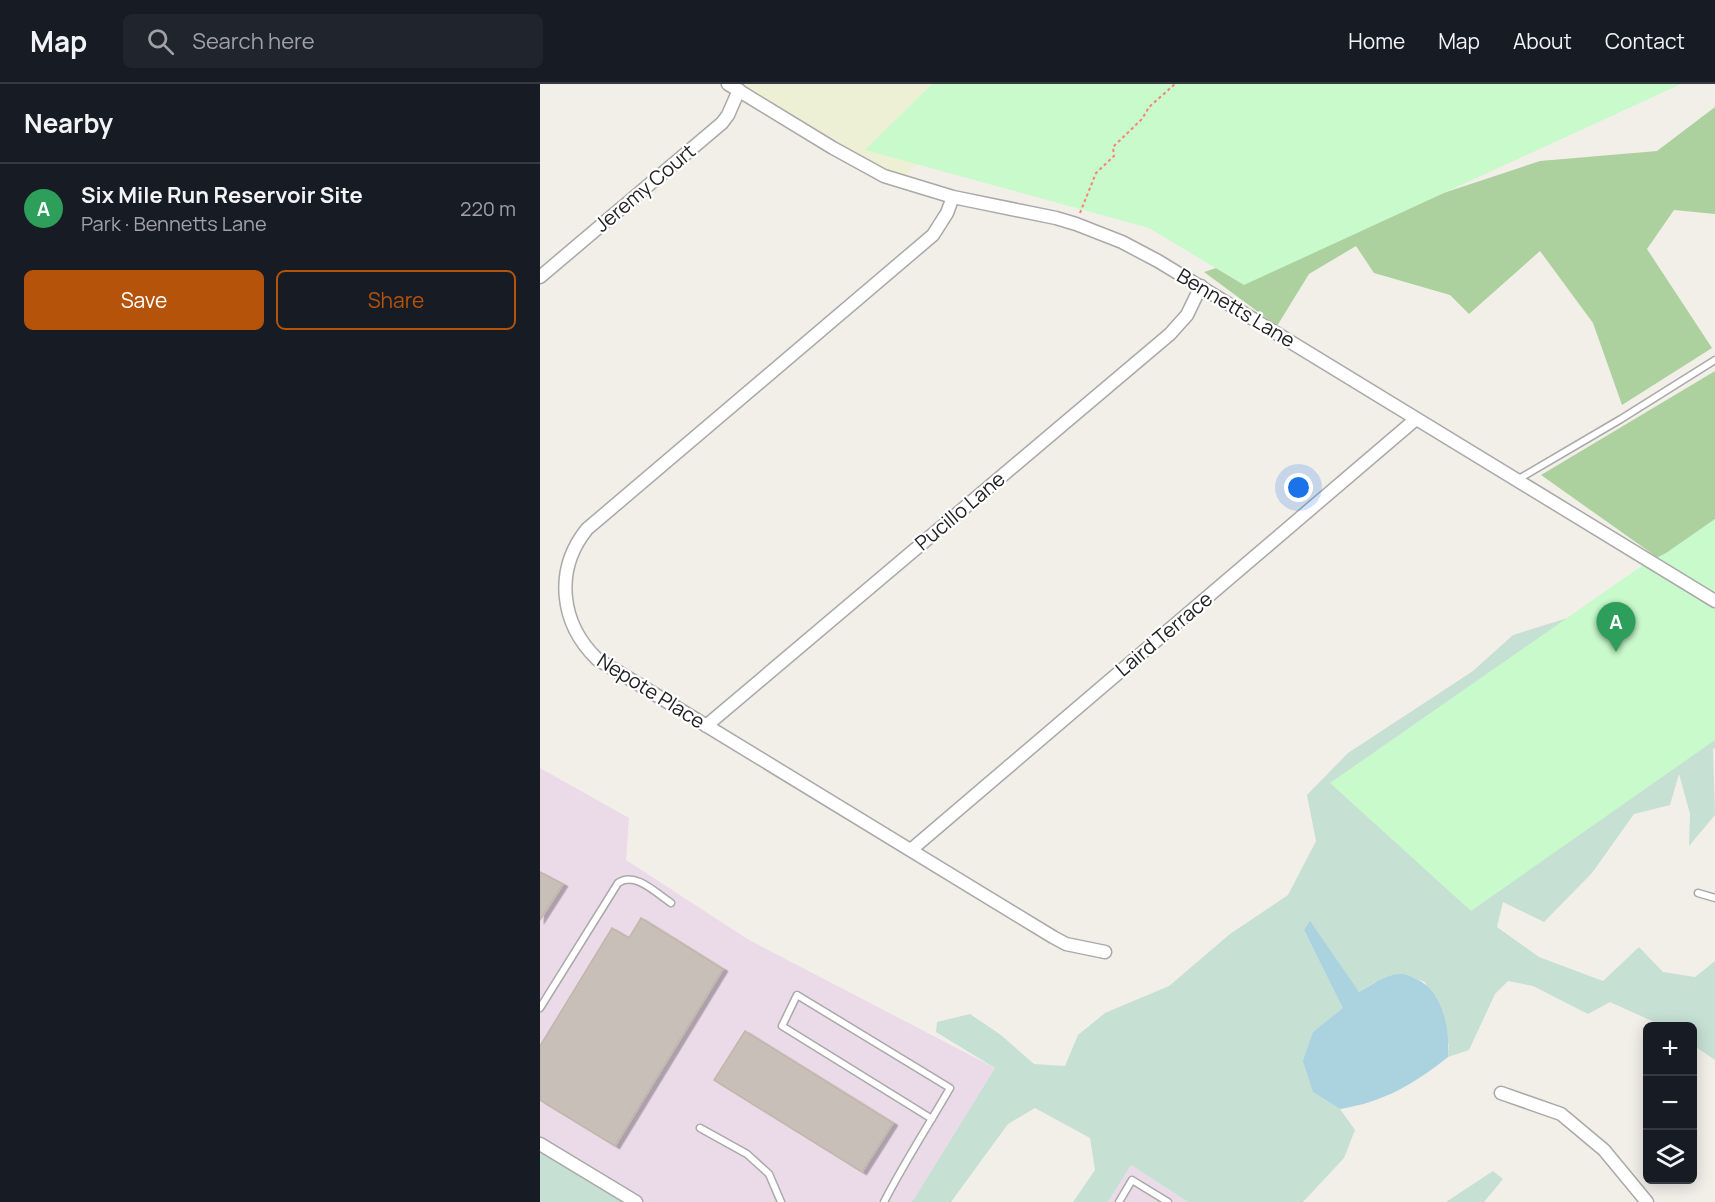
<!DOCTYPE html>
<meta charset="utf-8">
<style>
body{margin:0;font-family:Manrope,sans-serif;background:#20242c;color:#f1f3f6}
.controls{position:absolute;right:18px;bottom:18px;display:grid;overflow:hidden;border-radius:9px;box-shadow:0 3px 15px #0003}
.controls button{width:54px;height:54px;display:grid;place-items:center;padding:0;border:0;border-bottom:2px solid #363941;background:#171b24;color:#f1f3f6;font:30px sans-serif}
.you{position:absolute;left:759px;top:404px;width:21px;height:21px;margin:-15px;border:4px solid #fff;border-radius:50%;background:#1a73e8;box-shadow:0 0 0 9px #1a73e833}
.badge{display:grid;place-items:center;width:39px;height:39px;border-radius:50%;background:#b45309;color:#fff;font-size:20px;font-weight:700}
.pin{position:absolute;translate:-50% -50px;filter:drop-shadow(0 2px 3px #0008)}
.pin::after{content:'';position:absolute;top:32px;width:21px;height:18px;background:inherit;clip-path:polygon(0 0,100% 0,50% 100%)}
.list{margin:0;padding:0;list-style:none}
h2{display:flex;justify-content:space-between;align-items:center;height:78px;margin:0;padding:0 24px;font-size:26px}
h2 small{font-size:20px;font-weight:400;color:#9ea1a6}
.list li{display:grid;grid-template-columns:39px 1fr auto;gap:18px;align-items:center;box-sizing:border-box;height:90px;padding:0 24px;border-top:2px solid #363941}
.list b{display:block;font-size:22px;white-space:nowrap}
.list p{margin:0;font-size:20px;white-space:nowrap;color:#9ea1a6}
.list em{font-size:20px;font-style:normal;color:#9ea1a6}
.actions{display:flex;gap:12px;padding:18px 24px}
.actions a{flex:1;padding:14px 0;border:2px solid #b45309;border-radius:9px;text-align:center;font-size:21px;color:#b45309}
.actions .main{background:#b45309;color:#fff}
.icon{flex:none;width:33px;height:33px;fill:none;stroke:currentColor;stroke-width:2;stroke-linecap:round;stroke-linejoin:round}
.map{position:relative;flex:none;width:1175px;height:1118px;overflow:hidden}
header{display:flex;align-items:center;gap:36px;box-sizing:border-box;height:84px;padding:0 30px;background:#171b24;border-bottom:2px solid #363941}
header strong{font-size:28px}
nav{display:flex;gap:33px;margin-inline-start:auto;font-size:21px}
.search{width:420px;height:54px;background:#20242c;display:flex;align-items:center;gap:15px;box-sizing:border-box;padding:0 21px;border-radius:9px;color:#9ea1a6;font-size:22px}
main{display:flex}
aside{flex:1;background:#171b24}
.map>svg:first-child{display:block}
</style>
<header>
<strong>Map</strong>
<div class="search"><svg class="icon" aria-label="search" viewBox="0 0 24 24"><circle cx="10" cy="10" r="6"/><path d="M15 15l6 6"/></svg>Search here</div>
<nav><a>Home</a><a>Map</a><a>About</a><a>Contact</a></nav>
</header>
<main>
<aside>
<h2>Nearby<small></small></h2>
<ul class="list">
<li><span class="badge" style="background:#2e9e5b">A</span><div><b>Six Mile Run Reservoir Site</b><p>Park · Bennetts Lane</p></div><em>220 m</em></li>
</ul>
<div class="actions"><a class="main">Save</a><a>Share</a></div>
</aside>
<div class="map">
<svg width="1175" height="1118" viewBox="0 0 1175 1118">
<defs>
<filter id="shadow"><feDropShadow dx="4.5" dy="2.5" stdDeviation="0" flood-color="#0004"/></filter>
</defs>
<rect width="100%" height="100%" fill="#f2efe9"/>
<path fill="#ebdbe8" d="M0 684 89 734 86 776 209 856 455 984 372 1118H0Z
M591 1081 648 1118H568Z"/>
<path fill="#eef0d5" d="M185 0H463L354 102Z"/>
<path fill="#add19e" d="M1175 23V130L1134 126 1107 165 1172 264 1082 321 1053 239 1000 167 929 230 910 211 834 189 816 162 769 190 737 242 664 188 1000 77 1117 67Z
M1175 287V509L1128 481 1001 391Z"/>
<path fill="#c6e0d4" d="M1060 524 1175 537V664L1173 665 1175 731 1149 762 1150 730 1139 690 1130 721 1094 730 1052 789 1004 838 963 818 957 843 999 873 1063 897 1099 863 1123 888 1155 893 1175 877V976L1153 961 1152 942H1123L1070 918 1048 930 993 902 968 897 955 910 929 966 908 973 909 961 885 898C851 885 849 890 819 908L764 846 804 924 773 948V1008L800 1025 815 1046 804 1074 763 1118H648L591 1081 568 1118H533L555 1086 550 1054 495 1024 468 1040 411 1118H372L455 984 396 948 397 938 430 930 461 951 494 980 525 982 538 951 565 929 629 902 690 850 748 811 776 757 767 711 808 669 933 587 973 551Z
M0 1070H10L90 1118H0Z
M953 1087 963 1095 944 1118H906Z"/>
<path fill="#c8facc" d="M392 0H1141L704 201 609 144 325 66Z
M1175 435V656L931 827 790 699 1103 481 1126 469Z"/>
<path fill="#aad3df" d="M770 837 819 908C832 901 846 889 861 890 865 890 870 892 874 894 903 905 910 945 908 973 874 1000 844 1018 800 1025L773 1008 763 977 773 948 803 924 764 846Z"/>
<path fill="#c7bfb8" stroke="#c4b6ab" stroke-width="1.5" filter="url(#shadow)" d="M0 788 23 800 0 836Z
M101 834 183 885 75 1062 0 1016V962L72 844 89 854Z
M205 947 353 1039 322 1088 174 996Z"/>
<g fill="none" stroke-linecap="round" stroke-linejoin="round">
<g stroke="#a9a9a9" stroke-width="9">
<path id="service" d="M977 396 1081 335 1175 276
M1158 809 1175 814
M0 924 78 799C95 787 116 809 131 819
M160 1044 207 1070 229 1090 241 1118
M344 1118C364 1079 388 1042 410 1004L257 911 242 942 392 1035
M579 1118 592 1096 628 1118"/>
</g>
<g stroke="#a9a9a9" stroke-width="15">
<path id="minor" d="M188 0 293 64 344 92 413 113 516 134 536 140 582 158 618 177 1175 517
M413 113 407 129 393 151 47 445C14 486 20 539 57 575L513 853 526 860 565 868
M0 193 182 39 188 31 199 6
M166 642 630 250 647 231 661 202
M372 765 876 335
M961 1009 1021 1030 1064 1066 1107 1118
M0 1060 96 1118"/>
</g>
<path stroke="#fa8072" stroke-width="2" stroke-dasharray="3 3" stroke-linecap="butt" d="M540 129 556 89 574 72 573 63 602 35 609 23 635 0"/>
<use href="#service" stroke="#fff" stroke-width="6"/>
<use href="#minor" stroke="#fff" stroke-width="12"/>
</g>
<g text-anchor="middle" stroke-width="4.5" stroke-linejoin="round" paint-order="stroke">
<g font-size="20" fill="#222" stroke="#fff">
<text transform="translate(105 104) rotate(-40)" y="7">Jeremy Court</text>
<text transform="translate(696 224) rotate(31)" y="7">Bennetts Lane</text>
<text transform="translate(420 427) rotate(-40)" y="7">Pucillo Lane</text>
<text transform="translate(624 550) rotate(-40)" y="7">Laird Terrace</text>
<text transform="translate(111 607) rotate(32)" y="7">Nepote Place</text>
</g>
</g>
</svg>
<div class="controls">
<button>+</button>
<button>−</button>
<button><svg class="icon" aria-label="layers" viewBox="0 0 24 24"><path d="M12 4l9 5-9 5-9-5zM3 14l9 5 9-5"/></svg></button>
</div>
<div class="you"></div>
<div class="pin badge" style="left:1076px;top:568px;background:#2e9e5b">A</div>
</div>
</main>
